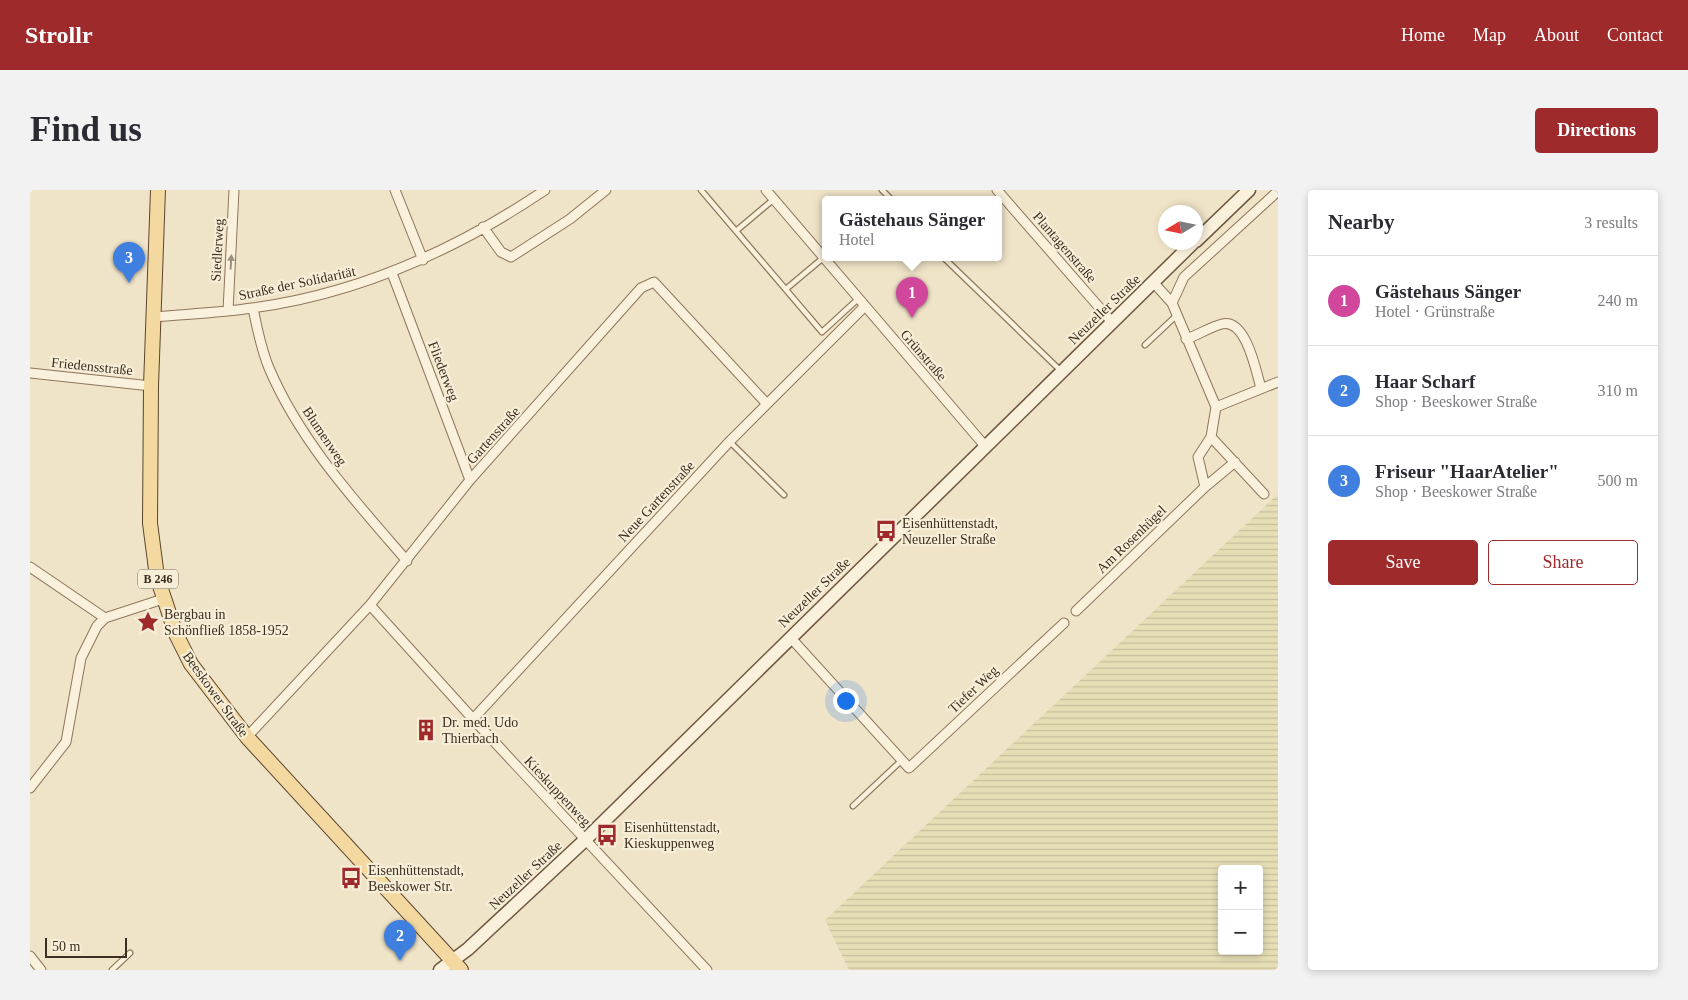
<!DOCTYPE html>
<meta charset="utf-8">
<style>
body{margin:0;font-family:Georgia,serif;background:#f2f2f3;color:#2b2b33}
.controls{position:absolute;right:15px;bottom:15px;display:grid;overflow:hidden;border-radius:5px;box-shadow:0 2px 8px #0003}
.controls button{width:45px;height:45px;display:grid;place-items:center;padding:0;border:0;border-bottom:1px solid #e1e1e2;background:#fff;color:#2b2b33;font:25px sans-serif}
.compass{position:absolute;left:1128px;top:15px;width:45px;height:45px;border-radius:50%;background:#fff;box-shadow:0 2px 8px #0003;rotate:260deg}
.scale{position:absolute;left:15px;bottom:12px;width:82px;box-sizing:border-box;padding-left:5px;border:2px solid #3d2e20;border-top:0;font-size:14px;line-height:18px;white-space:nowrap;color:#3d2e20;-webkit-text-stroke:4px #f7eed8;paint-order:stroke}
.you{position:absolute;left:815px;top:510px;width:18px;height:18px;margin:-12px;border:4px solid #fff;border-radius:50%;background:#1a73e8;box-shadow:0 0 0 8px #1a73e833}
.badge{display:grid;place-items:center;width:32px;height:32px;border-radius:50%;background:#9e2a2b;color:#fff;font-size:16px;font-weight:700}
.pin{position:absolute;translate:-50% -41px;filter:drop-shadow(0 1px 2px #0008)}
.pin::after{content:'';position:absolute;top:26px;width:18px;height:15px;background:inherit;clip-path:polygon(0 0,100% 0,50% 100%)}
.popup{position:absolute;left:792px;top:6px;width:180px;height:65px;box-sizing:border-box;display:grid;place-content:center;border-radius:5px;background:#fff;filter:drop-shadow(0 1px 4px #0005);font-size:16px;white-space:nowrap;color:#7c7c81}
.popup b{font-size:19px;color:#2b2b33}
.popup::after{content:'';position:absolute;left:50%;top:100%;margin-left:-10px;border:10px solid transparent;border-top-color:#fff}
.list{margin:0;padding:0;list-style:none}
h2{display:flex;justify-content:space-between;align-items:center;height:65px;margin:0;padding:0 20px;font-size:21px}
h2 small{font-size:16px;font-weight:400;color:#7c7c81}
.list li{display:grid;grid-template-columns:32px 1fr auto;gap:15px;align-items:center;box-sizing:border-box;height:90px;padding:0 20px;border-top:1px solid #e1e1e2}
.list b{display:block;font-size:19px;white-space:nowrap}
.list p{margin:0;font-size:16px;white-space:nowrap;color:#7c7c81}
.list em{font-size:16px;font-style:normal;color:#7c7c81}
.actions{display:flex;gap:10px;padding:15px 20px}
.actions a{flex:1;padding:11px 0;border:1px solid #9e2a2b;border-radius:5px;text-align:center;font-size:18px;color:#9e2a2b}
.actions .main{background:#9e2a2b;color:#fff}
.map{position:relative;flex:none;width:1248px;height:780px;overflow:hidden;border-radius:5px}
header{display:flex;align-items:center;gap:30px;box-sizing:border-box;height:70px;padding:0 25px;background:#9e2a2b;color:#fff}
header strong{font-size:24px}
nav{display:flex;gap:28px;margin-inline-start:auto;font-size:18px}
.intro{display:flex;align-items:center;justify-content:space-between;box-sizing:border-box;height:120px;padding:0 30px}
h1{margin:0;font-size:35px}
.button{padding:12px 22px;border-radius:5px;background:#9e2a2b;color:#fff;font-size:18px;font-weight:700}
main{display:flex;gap:30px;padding:0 30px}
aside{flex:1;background:#fff;border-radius:5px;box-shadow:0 2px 8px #0003}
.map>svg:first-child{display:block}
</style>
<header>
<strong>Strollr</strong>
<nav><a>Home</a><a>Map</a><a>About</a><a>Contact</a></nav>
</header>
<div class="intro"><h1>Find us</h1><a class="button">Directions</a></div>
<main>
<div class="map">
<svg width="1248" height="780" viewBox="0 0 1248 780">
<defs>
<pattern id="farmland-rules" width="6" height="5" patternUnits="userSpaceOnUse" patternTransform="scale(1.25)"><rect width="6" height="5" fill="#e6deb5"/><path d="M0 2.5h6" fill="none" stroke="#c6bf9b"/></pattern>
</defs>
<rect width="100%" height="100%" fill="#f0e4c8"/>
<path fill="url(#farmland-rules)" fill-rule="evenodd" d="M1248 304V780H819L795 730ZM1192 679H1229V761H1192Z"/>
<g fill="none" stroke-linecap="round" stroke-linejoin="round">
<g stroke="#8d765c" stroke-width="7">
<path id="lane" d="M671 0 792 142 828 109
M852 0 861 9
M706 41 744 9
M913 67 1031 181
M756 99 793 68
M1115 155 1147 125
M700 252 754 305
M823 616 872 570
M82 780 100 763"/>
</g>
<g stroke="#8d765c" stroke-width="11">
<path id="street" d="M365 0 393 70
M736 0 955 256
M967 0 1082 132
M453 37 471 62 481 67 540 29 576 0
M362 83 440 290
M1142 113 1154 87 1248 1
M223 118C227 138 231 159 239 178 270 251 325 311 377 371
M198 121 204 0
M123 127C156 124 189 123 222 118 328 104 426 60 515 0
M1156 149C1168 145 1180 137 1192 134 1216 128 1226 181 1231 198
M0 183 121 196
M1186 217 1248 192
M1181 247 1234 304
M1175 297 1205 272
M0 377 75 428
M340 415 443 529 677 780
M1046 421 1175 297 1168 267 1181 247 1186 217 1142 113 1123 92
M760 447 879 578 1034 433
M443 529 699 252 834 117
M217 547 340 415 440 290 611 98 624 92 737 214
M0 598 36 552 51 468 67 436 75 428 133 409
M0 766 11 780"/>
</g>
<g stroke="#6f573f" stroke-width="15">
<path id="secondary" d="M1166 51 1219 0
M410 780 438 759 555 650 1164 52"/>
</g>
<g stroke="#5b4430" stroke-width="16">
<path id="primary" d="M128 0 121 196 120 333 127 387 146 444 161 474 217 547 431 780"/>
</g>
<use href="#lane" stroke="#faf1dc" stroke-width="4.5"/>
<use href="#street" stroke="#faf1dc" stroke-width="9"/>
<use href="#secondary" stroke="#faf1dc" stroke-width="12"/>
<use href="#primary" stroke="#f3d9a0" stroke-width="14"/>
</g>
<defs><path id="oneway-solid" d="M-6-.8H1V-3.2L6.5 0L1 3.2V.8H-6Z" transform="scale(1.25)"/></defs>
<use fill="#9c907e" href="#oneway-solid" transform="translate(201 72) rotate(-87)"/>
<defs>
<g id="bus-bare" transform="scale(1.725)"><path d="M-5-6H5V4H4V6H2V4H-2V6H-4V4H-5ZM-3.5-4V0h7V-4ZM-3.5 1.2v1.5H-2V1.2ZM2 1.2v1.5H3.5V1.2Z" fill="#9e2a2b" stroke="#f7eed8" stroke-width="2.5" paint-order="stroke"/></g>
<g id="sight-bare" transform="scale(1.725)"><path d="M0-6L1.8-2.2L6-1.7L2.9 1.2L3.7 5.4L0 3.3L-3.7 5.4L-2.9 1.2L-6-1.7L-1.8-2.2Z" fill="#9e2a2b" stroke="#f7eed8" stroke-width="2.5" paint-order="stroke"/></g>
<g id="building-bare" transform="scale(1.725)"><path d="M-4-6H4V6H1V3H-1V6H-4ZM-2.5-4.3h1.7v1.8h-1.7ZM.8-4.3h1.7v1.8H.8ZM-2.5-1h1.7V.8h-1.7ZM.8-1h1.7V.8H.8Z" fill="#9e2a2b" stroke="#f7eed8" stroke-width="2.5" paint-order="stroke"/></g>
</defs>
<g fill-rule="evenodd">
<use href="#bus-bare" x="856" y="341"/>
<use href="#sight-bare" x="118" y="432"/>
<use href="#building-bare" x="396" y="540"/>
<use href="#bus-bare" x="577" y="645"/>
<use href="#bus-bare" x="321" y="688"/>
</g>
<g text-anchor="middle" stroke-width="4.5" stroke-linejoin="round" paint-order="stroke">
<rect fill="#f7eed8" stroke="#756857" stroke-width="1" x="108" y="379.5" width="40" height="19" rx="4"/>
<g font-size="12" font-weight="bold" fill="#3d2e20">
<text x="128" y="393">B 246</text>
</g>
<g font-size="14" fill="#3d2e20" stroke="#f7eed8">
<text transform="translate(1035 57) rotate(49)" y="5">Plantagenstraße</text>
<text transform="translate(187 60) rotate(-87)" y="5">Siedlerweg</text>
<text transform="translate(267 93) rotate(-12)" y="5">Straße der Solidarität</text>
<text transform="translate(1074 119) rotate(-44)" y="5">Neuzeller Straße</text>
<text transform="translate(894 165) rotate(49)" y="5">Grünstraße</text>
<text transform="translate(62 176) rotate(6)" y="5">Friedensstraße</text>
<text transform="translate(414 181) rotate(69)" y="5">Fliederweg</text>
<text transform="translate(463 245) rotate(-48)" y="5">Gartenstraße</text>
<text transform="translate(295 246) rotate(56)" y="5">Blumenweg</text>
<text transform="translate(626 311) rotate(-47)" y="5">Neue Gartenstraße</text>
<text transform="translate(1101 349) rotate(-44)" y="5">Am Rosenhügel</text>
<text transform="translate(784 402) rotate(-44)" y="5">Neuzeller Straße</text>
<text transform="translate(943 499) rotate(-43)" y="5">Tiefer Weg</text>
<text transform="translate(186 504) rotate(54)" y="5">Beeskower Straße</text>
<text transform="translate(528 601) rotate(47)" y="5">Kieskuppenweg</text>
<text transform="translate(495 685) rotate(-43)" y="5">Neuzeller Straße</text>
</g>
<g font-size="14" fill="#3d2e20" stroke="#f7eed8" text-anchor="start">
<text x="872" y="338">Eisenhüttenstadt,<tspan x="872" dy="16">Neuzeller Straße</tspan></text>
<text x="134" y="429">Bergbau in<tspan x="134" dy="16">Schönfließ 1858-1952</tspan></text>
<text x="412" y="537">Dr. med. Udo<tspan x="412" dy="16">Thierbach</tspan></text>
<text x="594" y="642">Eisenhüttenstadt,<tspan x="594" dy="16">Kieskuppenweg</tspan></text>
<text x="338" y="685">Eisenhüttenstadt,<tspan x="338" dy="16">Beeskower Str.</tspan></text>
</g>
</g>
</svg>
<div class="controls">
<button>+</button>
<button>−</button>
</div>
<svg class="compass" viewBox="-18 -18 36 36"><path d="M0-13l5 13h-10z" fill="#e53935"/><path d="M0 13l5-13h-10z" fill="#7c7c81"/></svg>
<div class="scale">50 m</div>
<div class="you"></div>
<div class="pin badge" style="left:882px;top:128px;background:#d1479c">1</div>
<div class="popup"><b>Gästehaus Sänger</b>Hotel</div>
<div class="pin badge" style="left:370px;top:771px;background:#3f7fe0">2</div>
<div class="pin badge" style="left:99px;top:93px;background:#3f7fe0">3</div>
</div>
<aside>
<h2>Nearby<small>3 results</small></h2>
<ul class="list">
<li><span class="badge" style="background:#d1479c">1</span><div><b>Gästehaus Sänger</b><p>Hotel · Grünstraße</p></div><em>240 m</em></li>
<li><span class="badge" style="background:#3f7fe0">2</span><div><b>Haar Scharf</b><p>Shop · Beeskower Straße</p></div><em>310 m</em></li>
<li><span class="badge" style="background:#3f7fe0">3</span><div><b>Friseur &quot;HaarAtelier&quot;</b><p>Shop · Beeskower Straße</p></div><em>500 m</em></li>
</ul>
<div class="actions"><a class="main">Save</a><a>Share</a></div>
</aside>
</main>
